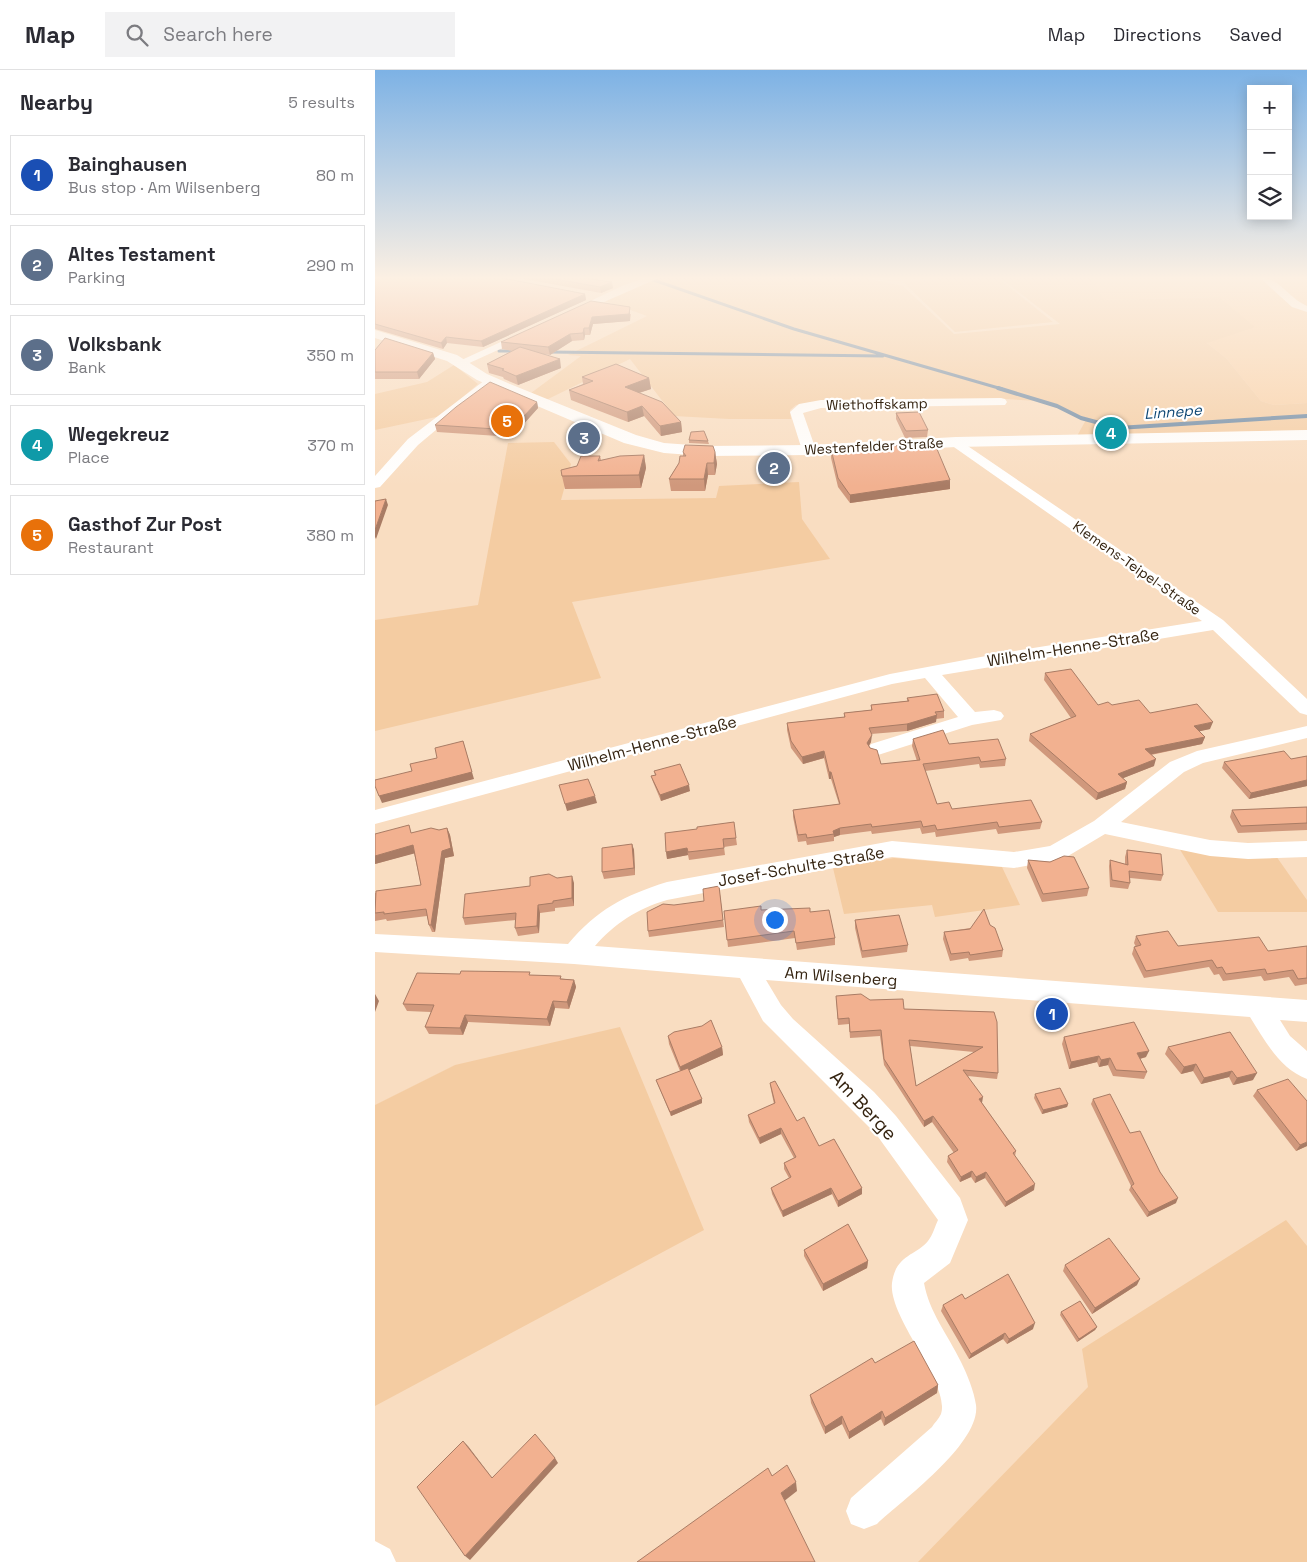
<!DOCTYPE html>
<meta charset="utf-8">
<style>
body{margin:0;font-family:"Space Grotesk",sans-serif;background:#f2f2f3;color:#2b2b33}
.controls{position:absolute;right:15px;top:15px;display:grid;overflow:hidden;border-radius:0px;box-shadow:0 2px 12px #0003}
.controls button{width:45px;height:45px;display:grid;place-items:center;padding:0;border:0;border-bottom:1px solid #e1e1e2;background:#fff;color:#2b2b33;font:25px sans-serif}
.you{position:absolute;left:399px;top:849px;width:18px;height:18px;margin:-12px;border:4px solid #fff;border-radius:50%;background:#1a73e8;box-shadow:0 0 0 8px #1a73e833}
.badge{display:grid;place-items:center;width:32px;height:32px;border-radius:50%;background:#ea580c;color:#fff;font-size:16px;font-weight:700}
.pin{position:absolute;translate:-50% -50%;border:2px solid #fff;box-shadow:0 1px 5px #0006}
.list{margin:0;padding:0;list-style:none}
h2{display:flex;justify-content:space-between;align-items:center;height:65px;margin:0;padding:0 20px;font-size:21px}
h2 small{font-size:16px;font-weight:400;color:#7c7c81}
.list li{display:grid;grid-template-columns:32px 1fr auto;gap:15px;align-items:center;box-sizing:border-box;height:80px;margin:0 10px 10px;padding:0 10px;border:1px solid #e1e1e2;border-radius:0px}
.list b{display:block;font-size:19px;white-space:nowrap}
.list p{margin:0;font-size:16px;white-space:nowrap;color:#7c7c81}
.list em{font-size:16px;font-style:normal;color:#7c7c81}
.icon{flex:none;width:28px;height:28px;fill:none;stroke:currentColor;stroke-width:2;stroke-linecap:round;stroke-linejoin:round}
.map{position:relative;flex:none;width:932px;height:1492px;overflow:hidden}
header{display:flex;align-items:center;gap:30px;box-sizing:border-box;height:70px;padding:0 25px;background:#fff;border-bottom:1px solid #e1e1e2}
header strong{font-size:24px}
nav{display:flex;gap:28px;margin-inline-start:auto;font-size:18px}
.search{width:350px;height:45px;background:#f2f2f3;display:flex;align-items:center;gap:12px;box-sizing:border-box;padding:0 18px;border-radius:0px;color:#7c7c81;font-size:19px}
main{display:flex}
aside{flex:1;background:#fff}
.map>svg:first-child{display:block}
</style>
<header>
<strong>Map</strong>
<div class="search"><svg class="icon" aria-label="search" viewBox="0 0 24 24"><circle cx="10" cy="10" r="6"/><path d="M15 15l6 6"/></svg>Search here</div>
<nav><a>Map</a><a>Directions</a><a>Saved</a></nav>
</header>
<main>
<aside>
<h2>Nearby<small>5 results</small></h2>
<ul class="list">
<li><span class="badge" style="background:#1a4fb4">1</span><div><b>Bainghausen</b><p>Bus stop · Am Wilsenberg</p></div><em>80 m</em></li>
<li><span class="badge" style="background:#5c6f8a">2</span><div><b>Altes Testament</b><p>Parking</p></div><em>290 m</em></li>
<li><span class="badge" style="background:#5c6f8a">3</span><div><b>Volksbank</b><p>Bank</p></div><em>350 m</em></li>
<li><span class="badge" style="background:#0f9aa8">4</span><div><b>Wegekreuz</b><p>Place</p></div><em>370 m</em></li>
<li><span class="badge" style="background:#e8710a">5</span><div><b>Gasthof Zur Post</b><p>Restaurant</p></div><em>380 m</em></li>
</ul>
</aside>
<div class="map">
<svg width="932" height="1492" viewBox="0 0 932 1492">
<rect width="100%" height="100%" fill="#f9ddc1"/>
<path fill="#f9d0a6" d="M716 207H932V333L899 335 886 331 851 288 832 273 844 227 728 230Z"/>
<path fill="#f4cca2" d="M484 207 528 216 579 264 685 254 624 207H716L729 230 844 227 880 257 832 273 851 288 886 331 899 335 932 333V360L702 366 712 348 663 331 631 329 438 332 421 335 415 340 416 349H354L299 346 255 289 171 330 156 323 206 286 193 285 272 246 227 230 287 207Z
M585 207H622L678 252 580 262 528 212Z
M79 295 103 314 66 346 0 360V324L52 312Z
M179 372 196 394 186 430 341 428 344 416 424 412 427 449 455 489 197 532 226 608 0 661V550L103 535 133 373Z
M804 778 901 786 932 830V842H843Z
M519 788 627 797 645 835 560 847 557 835 469 844 458 798Z
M245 957 329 1160 0 1336V1035L80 995Z
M911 1150 932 1176V1492H543L713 1317 707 1279Z"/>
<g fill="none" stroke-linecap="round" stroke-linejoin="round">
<path stroke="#6886a3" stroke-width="3" d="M270 207 419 259 627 319
M124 281H143
M173 282 508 286"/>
<path stroke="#6886a3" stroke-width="4" d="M623 318 682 336 706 348 743 358 932 346"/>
<path fill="#fff" fill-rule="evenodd" d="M272 207H286L197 246 188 244 247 216Z
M489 207H520C513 212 496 212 489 207Z
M884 207C904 207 914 229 932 236V242L917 237Z
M152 260 157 263 156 265 90 295H82L80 293Z
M114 307 118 308V312L43 375 5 417 0 418V406L33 369Z
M626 328 630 329 632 332 630 335 446 338 428 343 441 380 434 384 427 380 415 342 424 334 446 330Z
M581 368 848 550 932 629V645L925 643 838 560 567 605 600 642 619 640 626 642 629 646 626 650 597 655 503 685 496 684 493 679 496 674 583 647 550 608 517 614 0 754V740L515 604 627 583 827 551 576 375 574 372 576 369Z
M932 656V668L828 693 809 702 746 752 835 770 873 773 932 771V787L873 789 835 786 730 764 688 789 639 798 517 787 292 830C262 839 240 853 220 876L932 930V952L905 950 915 966 932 981V1009C905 999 890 971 875 947L391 910 406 935 418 949 499 1022 521 1046 585 1128 593 1150 575 1193 549 1213C554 1242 573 1265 586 1292 592 1304 599 1321 601 1335 606 1373 529 1429 502 1454L489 1459 476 1454 471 1441 476 1428 557 1357C559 1353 564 1349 566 1344 576 1314 513 1248 517 1213 521 1184 541 1186 553 1171 558 1165 560 1156 563 1150L501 1064 388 951 365 908 199 894 0 882V864L193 874C223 839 248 826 292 812L517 771 639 782 675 776 719 751 795 692 822 681Z
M0 1471 15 1479 21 1492H0Z"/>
<path fill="#fff" fill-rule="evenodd" d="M0 260 82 285 112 304 135 314 261 365 289 373 330 376 434 375 581 367 932 360V370L581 377 434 385 330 386 289 383 249 373 125 320 102 310 72 291 0 268Z"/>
</g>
<path fill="#d0987c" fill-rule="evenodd" d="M0 207 210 224 211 230 108 277 72 273 68 279 0 259Z
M138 207H202L238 218 226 223Z
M256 244 255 251 218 254 215 265H210L209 270 197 271 175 285 168 284 186 298 143 315 129 309 128 307 114 303 112 294 137 281 127 279 126 272Z
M0 280 58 283 60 289 44 309H0Z
M207 307 274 308 276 319 264 323 306 352 307 362 286 366 269 346 253 352 196 330 194 320 208 314Z
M162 332 163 338 137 367 62 362 60 355Z
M521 343 553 360 552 367 530 368 521 349Z
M314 370 333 371 334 374 314 373Z
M537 373 575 419 475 433 463 417 456 388V379L537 375Z
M308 382H340L342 394 340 405H333L330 421H296L294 409 308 386Z
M269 385 271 398 266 418 190 419 187 406 202 396 225 386 226 390Z
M670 603 723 635H737L775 643 835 659 824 661 830 667 827 674 776 685 779 696 748 708 752 712 750 719 721 730 654 671 655 664 696 648 669 610Z
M532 628 569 641V648L561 649V652L532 661 496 664V672L494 676 506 694 542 691 537 676 538 669 574 674 631 689 630 696 605 698 604 694 550 701 562 734 577 739 667 752 665 759 623 764 621 759 561 767 560 762 547 764 545 758 497 764 496 761 465 765 459 767V771L432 775 431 771 423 772 418 747V740L464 734 456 709H454L449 688 428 694 416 678 412 660V653L469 647V643L496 640V635L532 631Z
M932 686V716L874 729 847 698 849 692 916 689Z
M279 701 315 721 286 731 278 712 276 706 280 705Z
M932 737V760L863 763 855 747 857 740Z
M72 758 75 765 79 786 70 788 60 862H57L54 855 52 846 12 851 11 849 0 851V823L46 815 39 783 0 794V764L37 763 64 760Z
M290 763 361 768 362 775 349 777 350 785 314 790 313 785 292 789Z
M257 774 259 780 260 805 229 809 227 802Z
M752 780 788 805 786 811 755 808V813L753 819 735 817 734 796 735 790 750 794V787Z
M653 790 675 792 714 818 712 826 667 832 652 798Z
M182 808 199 813V836L180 838V841L165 843 164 863 143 866 140 858 141 850 90 855 88 848 155 816Z
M344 816 349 857 274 867 273 861 329 831Z
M386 840 435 842 460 868V875L422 880 420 868 353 877 349 841Z
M480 850 533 875 532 882 487 888 480 858Z
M615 855 628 880 627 887 594 891 593 888 575 891 568 869 569 862Z
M761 866 803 876 893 881 932 876V914L920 916 914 907 889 911 886 906 848 911 844 904 839 905 834 897 769 908 757 884 759 877H761L759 873Z
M156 905 199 910 201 917 194 939 180 938 175 956 93 952 88 965 54 964 50 957 56 942 32 941 28 934Z
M461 926 495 930 529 939 619 942 623 1003 622 1009 593 1006 607 1033 641 1081 640 1086 659 1120 630 1137 610 1108 600 1113 596 1107 585 1112 572 1092 573 1086 579 1083 557 1052 549 1057 509 995 505 966 475 968 474 954 463 955ZM535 976 599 982 541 1016Z
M855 962 878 1010 858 1015 854 1007 826 1014 818 1001 806 1004 790 984 793 977Z
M293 966 347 977 348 985 314 1000 327 1033 296 1046 281 1010 305 1001 294 974Z
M689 967 771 987 765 989 772 1002 769 1009 738 1006 733 995 724 997 722 992 694 999 687 974Z
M395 1013 422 1051 487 1124 463 1137 457 1124 408 1147 397 1124 396 1118 414 1108 409 1099V1093L419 1088 406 1064 385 1074 374 1052 373 1045 399 1034 396 1020Z
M882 1020 932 1076 921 1081 878 1026Z
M660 1024 693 1034 692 1037 667 1044 659 1028Z
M718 1029 755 1063 785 1102 801 1133 772 1147 754 1120 756 1116 716 1034Z
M429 1180 493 1191 492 1198 448 1221 429 1186Z
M690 1195 762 1215 717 1244 688 1201Z
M590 1229 658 1259 632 1274 628 1269 594 1289 566 1241 568 1235Z
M686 1242 722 1257 720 1260 702 1272 685 1245Z
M500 1293 563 1315 562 1323 509 1356 506 1349 474 1369 467 1354 450 1364 436 1333 435 1325Z"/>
<path fill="#a97c65" d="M237 212 238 218 226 223 225 217Z
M210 224 211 230 108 277 106 271Z
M255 237V251L218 254 215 265 214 258 217 247Z
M209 258 210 265 209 270 208 263Z
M195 264 197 271 175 285 173 277Z
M71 267 72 273 68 279 66 273Z
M58 283 60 289 44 309 42 302Z
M185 289 186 298 143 315 141 306Z
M274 308 276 319 251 327 250 317Z
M162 332 163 338 137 367 136 360Z
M267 336 269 346 253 352 252 342Z
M306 352 307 362 286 366 285 356Z
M340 382 342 394 340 405 339 393Z
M269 385 271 398 266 418 264 405Z
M332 393 333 405 330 421 329 409Z
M575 410V419L475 433V425Z
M11 429 13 435 1 469 0 467V460Z
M562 645 561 652 532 661V654Z
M838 652 835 659 817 663 819 656Z
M497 665 496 672 491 680 492 673Z
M830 667 827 674 768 686 770 679Z
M88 671 99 709 7 733 4 726Z
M449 681V688L428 694 427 687Z
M781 689 779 696 741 711 743 704Z
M454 702H456V709H454Z
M932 710V716L874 729 876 723Z
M752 712 750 719 721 730 723 723Z
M314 715 315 721 286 731 285 725Z
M220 726 222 733 192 741 190 734Z
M72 758 75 765 79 786 70 788 60 862 56 855 67 781Z
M465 758V765L459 767 458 761Z
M257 774 259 780 260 805 259 798Z
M38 775 41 783 0 794V786Z
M312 778 313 785 292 789 291 782Z
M197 806 199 813V836L197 828Z
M163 835 165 843 164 863 162 856Z
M199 910 201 917 194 939 192 932Z
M0 924 4 931 0 942Z
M178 931 180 938 175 956 172 949Z
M90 945 93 952 88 965 85 958Z
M347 977 348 985 306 1004 305 997Z
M774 981 771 987 760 990 762 983Z
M724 986 722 992 694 999 696 992Z
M735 988 733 995 724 997 726 990Z
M821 994 818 1001 806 1004 809 997Z
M857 1001 854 1007 826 1014 829 1008Z
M882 1003 878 1010 858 1015 862 1008Z
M608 1027 607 1033 604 1029Z
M327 1029V1033L296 1046 295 1042Z
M693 1034 692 1037 667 1044 668 1040Z
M558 1046 557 1052 549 1057V1051Z
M406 1058V1064L385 1074 384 1068Z
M932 1072V1076L921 1081 925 1075Z
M597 1101 596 1107 585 1112 586 1107Z
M611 1102 610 1108 600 1113 601 1107Z
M660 1114 659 1120 630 1137 631 1132Z
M456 1118 457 1124 408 1147 407 1141Z
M487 1118V1124L463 1137V1131Z
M803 1128 801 1133 772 1147 774 1142Z
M493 1191 492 1198 448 1221V1214Z
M765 1209 762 1215 717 1244 720 1238Z
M660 1253 658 1259 632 1274 634 1269Z
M722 1257 720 1260 702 1272 704 1269Z
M630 1263 628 1269 594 1289 596 1284Z
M563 1315 562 1323 509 1356 510 1348Z
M507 1341 506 1349 474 1369V1362Z
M467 1346V1354L450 1364V1357Z
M88 1371 93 1376 121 1413 117 1408Z
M180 1388 183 1393 95 1490 90 1486Z
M421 1412 422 1421 408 1432 406 1423Z"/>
<path fill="#f2b190" stroke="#a97c65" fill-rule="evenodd" d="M0 207H122L210 224 106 271 71 267 66 273 0 254Z
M169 207H202L237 212 225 217Z
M216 231 255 237 254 244 217 247 214 258H209L208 263 195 264 173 277 126 272Z
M10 268 58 283 42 302H0V280Z
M145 277 185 289 141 306 127 300 129 299 112 294Z
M241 294 274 308 250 317 287 332 306 352 285 356 267 336 252 342 194 320 218 311 207 307Z
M115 312 162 332 136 360 60 355 81 337Z
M544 342 553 360 531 361 521 343Z
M329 361 333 371 314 370 316 362Z
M559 372 575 410 475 425 463 408 456 379 538 375 537 373Z
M310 375 338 376 340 382 339 393H332L329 409H294L304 393 305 386H311L308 382Z
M269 385 264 405 187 406 186 400 202 396 206 386H225L223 391 245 386Z
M11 429 0 460V431Z
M696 599 723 635 733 632 737 635 764 630 775 643 822 634 838 652 819 656 830 667 770 679 781 689 743 704 752 712 723 723 655 664 701 646 670 603Z
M562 624 569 641 560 642 562 645 532 654 494 658 497 665 492 673 495 678 502 680 506 694 545 690 538 669 568 660 574 674 623 669 631 689 606 692 604 687 548 694 562 734 574 732 577 739 656 730 667 752 624 757 622 752 562 760 560 755 548 757 546 751 497 757 496 754 465 758 458 761 459 764 432 768 431 764 423 765 418 740 465 734 456 702H454L449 681 427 687 416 671 412 653 470 647 469 643 497 640 496 635 534 631 532 628Z
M88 671 97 702 4 726 0 716V710L37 701 35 694 62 688 60 678Z
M909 681 916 689 932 686V710L876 723 849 692Z
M305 694 314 715 285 725 276 706 281 705 279 701Z
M213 709 220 726 190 734 184 715Z
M932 737V753L866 756 857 740Z
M359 752 361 768 348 769 349 778 313 782 312 778 291 782 290 763 322 759V757Z
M34 755 36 763 56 758 64 760 72 758 76 778 67 781 56 855H54L51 839 9 844V842L0 843 1 821 46 815 38 775 0 786V764Z
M257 774 259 798 227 802V778Z
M752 780 786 784 788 805 754 801 755 813 737 810 735 790 753 795Z
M689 786 699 787 714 818 668 824 653 790 675 792Z
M174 804 182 808 197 806V828L178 831V833L163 835 162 856 140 858 141 843 88 848 90 824 155 816V807Z
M344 816 348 850 273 861 272 842 288 834 299 835 329 831 328 819Z
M386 836V840L435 838V842L454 840 460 868 421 873 419 861 352 870 349 841Z
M609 839 615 855 620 858 628 880 595 885 594 882 576 884 569 862 595 859Z
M524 845 533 875 487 881 480 850Z
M793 861 803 876 884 867 893 881 932 876V908L923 909 918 900 892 904 890 899 851 904 847 897 842 898 837 890 771 901 759 877 766 875 761 866Z
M86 901 155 902 154 905 186 906 185 909 199 910 192 932 178 931 172 949 90 945 85 958 50 957 59 935 28 934 42 903 85 904Z
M486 924 495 930 528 929 529 939 619 942 622 952 623 1003 588 1000 608 1027 604 1029 641 1081 638 1083 660 1114 631 1132 611 1102 601 1107 597 1101 586 1107 573 1086 583 1080 558 1046 549 1051 509 989 506 960 475 962 474 948 463 949 461 926ZM534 970 608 977 541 1016Z
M336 950 347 977 305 997 293 966 299 962 327 956Z
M759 952 774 981 762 983 772 1002 741 1000 735 988 726 990 724 986 696 992 689 967Z
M855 962 882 1003 862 1008 857 1001 829 1008 821 994 809 997 793 977Z
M313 998 327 1029 295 1042 281 1010Z
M913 1009 932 1031V1072L925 1075 882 1020Z
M400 1011 422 1051 429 1047 444 1076 459 1069 487 1118 463 1131 456 1118 407 1141 396 1118 416 1107 409 1093 421 1087 406 1058 384 1068 373 1045 400 1033 395 1013Z
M685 1018 693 1034 668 1040 660 1024Z
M735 1024 755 1063 765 1061 785 1102 803 1128 774 1142 756 1116 759 1114 718 1029Z
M473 1154 493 1191 448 1214 429 1180Z
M734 1168 765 1209 720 1238 690 1195Z
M633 1204 660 1253 634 1269 630 1263 596 1284 568 1235 587 1224 590 1229Z
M705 1231 722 1257 704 1269 686 1242Z
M539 1271 563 1315 510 1348 507 1341 474 1362 467 1346 450 1357 435 1325 497 1288 500 1293Z
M160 1364 180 1388 90 1486 42 1417 88 1371 117 1408Z
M412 1395 421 1412 406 1423 440 1492H262L393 1398 397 1406Z"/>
<linearGradient id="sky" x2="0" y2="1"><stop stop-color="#7db2e5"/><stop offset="0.5" stop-color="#fcf0e3"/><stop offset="1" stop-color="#fcf0e3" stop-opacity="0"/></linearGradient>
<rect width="932" height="416" fill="url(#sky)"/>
<g text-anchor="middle" stroke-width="4.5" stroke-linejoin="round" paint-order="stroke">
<g font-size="14" fill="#352411" stroke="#fff">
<text transform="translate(502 334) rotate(-1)" y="5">Wiethoffskamp</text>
<text transform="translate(499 376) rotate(-3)" y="5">Westenfelder Straße</text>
<text transform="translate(762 498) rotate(35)" y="5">Klemens-Teipel-Straße</text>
</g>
<g font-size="15" font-style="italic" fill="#0f4875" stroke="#fff">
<text transform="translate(798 342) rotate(-4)" y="5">Linnepe</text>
</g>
<g font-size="16" fill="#352411" stroke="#fff">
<text transform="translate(698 577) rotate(-9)" y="6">Wilhelm-Henne-Straße</text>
<text transform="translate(277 673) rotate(-15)" y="6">Wilhelm-Henne-Straße</text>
<text transform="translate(426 796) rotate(-10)" y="6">Josef-Schulte-Straße</text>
<text transform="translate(466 906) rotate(4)" y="6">Am Wilsenberg</text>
</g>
<g font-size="19" fill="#352411" stroke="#fff">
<text transform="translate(489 1035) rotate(47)" y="7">Am Berge</text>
</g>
</g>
</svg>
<div class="controls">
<button>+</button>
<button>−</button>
<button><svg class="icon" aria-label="layers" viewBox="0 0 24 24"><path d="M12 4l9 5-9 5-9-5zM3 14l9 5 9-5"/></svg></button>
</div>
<div class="you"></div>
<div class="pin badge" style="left:677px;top:944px;background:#1a4fb4">1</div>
<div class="pin badge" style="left:399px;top:398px;background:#5c6f8a">2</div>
<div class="pin badge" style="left:209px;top:368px;background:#5c6f8a">3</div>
<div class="pin badge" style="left:736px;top:363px;background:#0f9aa8">4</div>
<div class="pin badge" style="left:132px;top:351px;background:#e8710a">5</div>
</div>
</main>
